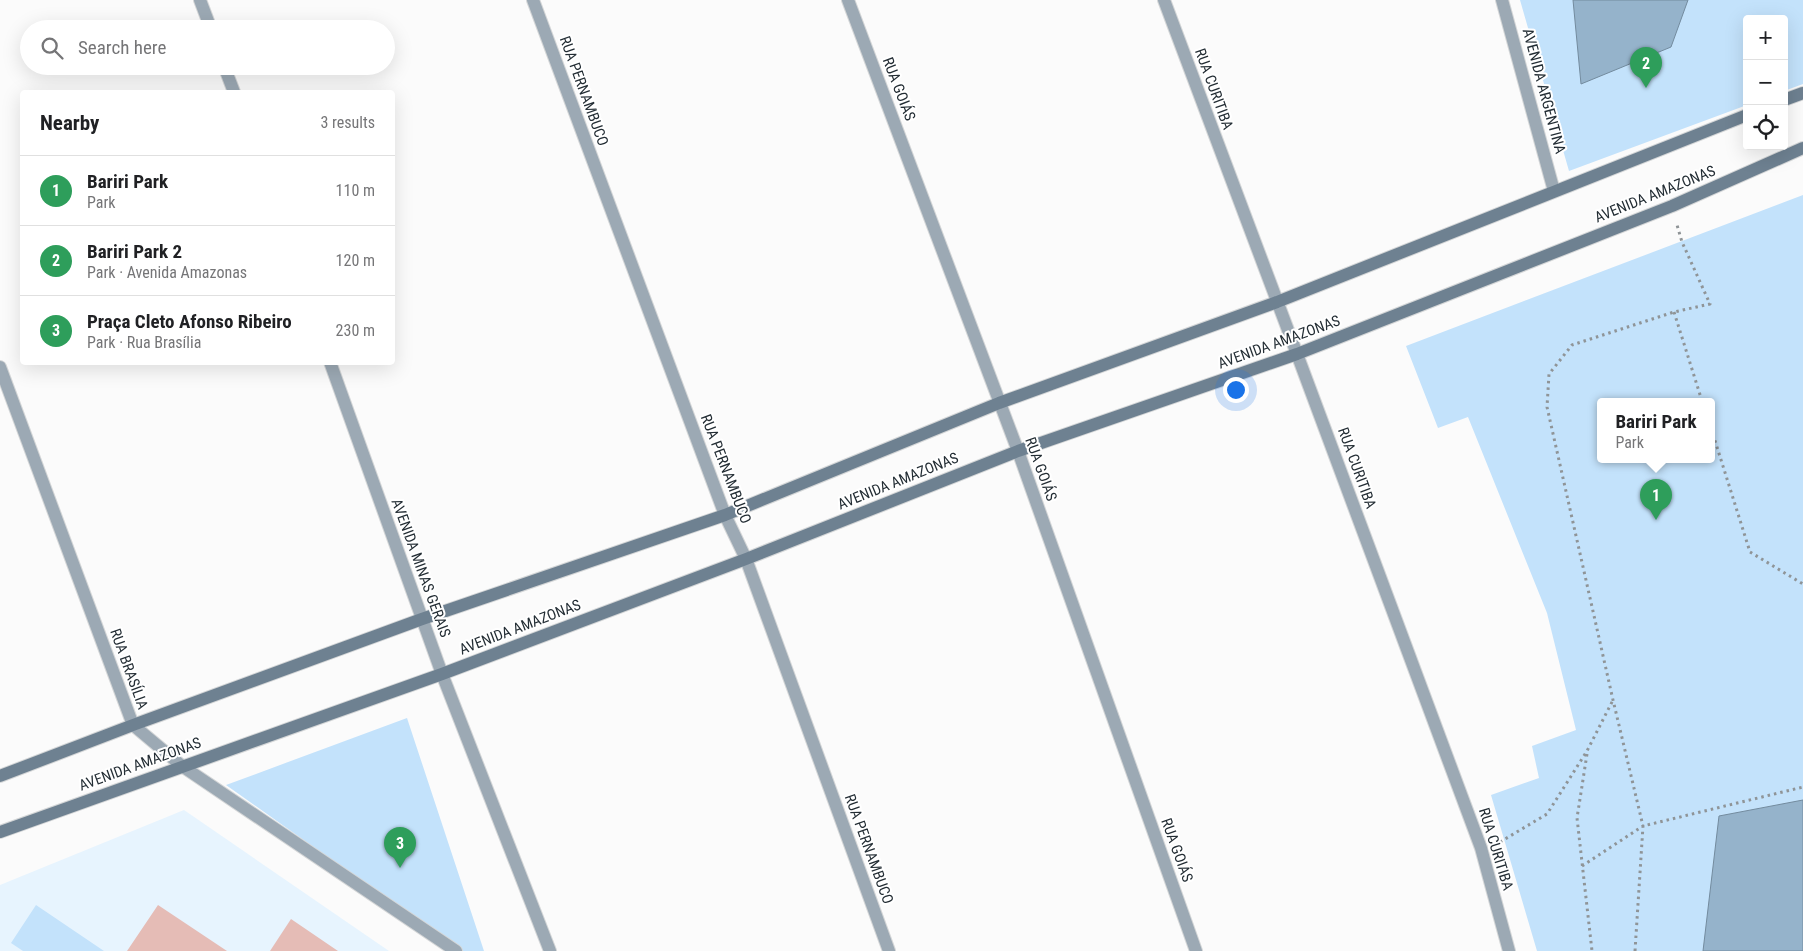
<!DOCTYPE html>
<meta charset="utf-8">
<style>
body{margin:0;font-family:"Roboto Condensed",sans-serif;background:#f2f2f2;color:#202124}
.controls{position:absolute;right:15px;top:15px;display:grid;overflow:hidden;border-radius:5px;box-shadow:0 5px 20px #0002}
.controls button{width:45px;height:45px;display:grid;place-items:center;padding:0;border:0;border-bottom:1px solid #e0e0e0;background:#fff;color:#202124;font:25px sans-serif}
.you{position:absolute;left:1235px;top:389px;width:18px;height:18px;margin:-12px;border:4px solid #fff;border-radius:50%;background:#1a73e8;box-shadow:0 0 0 8px #1a73e833}
.badge{display:grid;place-items:center;width:32px;height:32px;border-radius:50%;background:#a50e16;color:#fff;font-size:16px;font-weight:700}
.pin{position:absolute;translate:-50% -41px;filter:drop-shadow(0 1px 2px #0008)}
.pin::after{content:'';position:absolute;top:26px;width:18px;height:15px;background:inherit;clip-path:polygon(0 0,100% 0,50% 100%)}
.popup{position:absolute;left:1597px;top:398px;width:118px;height:65px;box-sizing:border-box;display:grid;place-content:center;border-radius:5px;background:#fff;filter:drop-shadow(0 1px 4px #0005);font-size:16px;white-space:nowrap;color:#757577}
.popup b{font-size:19px;color:#202124}
.popup::after{content:'';position:absolute;left:50%;top:100%;margin-left:-10px;border:10px solid transparent;border-top-color:#fff}
.list{margin:0;padding:0;list-style:none}
h2{display:flex;justify-content:space-between;align-items:center;height:65px;margin:0;padding:0 20px;font-size:21px}
h2 small{font-size:16px;font-weight:400;color:#757577}
.list li{display:grid;grid-template-columns:32px 1fr auto;gap:15px;align-items:center;box-sizing:border-box;height:70px;padding:0 20px;border-top:1px solid #e0e0e0}
.list b{display:block;font-size:19px;white-space:nowrap}
.list p{margin:0;font-size:16px;white-space:nowrap;color:#757577}
.list em{font-size:16px;font-style:normal;color:#757577}
.icon{flex:none;width:28px;height:28px;fill:none;stroke:currentColor;stroke-width:2;stroke-linecap:round;stroke-linejoin:round}
.map{position:relative;flex:none;width:1803px;height:951px;overflow:hidden}
.search{position:absolute;background:#fff;box-shadow:0 5px 20px #0002;left:20px;top:20px;width:375px;height:55px;display:flex;align-items:center;gap:12px;box-sizing:border-box;padding:0 18px;border-radius:28px;color:#757577;font-size:19px}
.panel{position:absolute;background:#fff;box-shadow:0 5px 20px #0002;left:20px;top:90px;width:375px;height:275px;border-radius:5px}
.map>svg:first-child{display:block}
</style>
<div class="map">
<svg width="1803" height="951" viewBox="0 0 1803 951">
<rect width="100%" height="100%" fill="#fbfbfb"/>
<path fill="#e7f4fe" d="M184 810 389 951H0V885Z"/>
<path fill="#c3e2fb" fill-rule="evenodd" d="M1520 0H1803V84L1784 91V19H1747V105L1569 171Z
M1803 195V951H1537L1491 795 1539 778 1532 746 1576 730 1547 613 1468 417 1438 428 1406 346ZM1601 401H1711V459H1601Z
M407 718 484 951H460L226 785Z
M36 905 104 951H23L11 943Z"/>
<path fill="#95b3cb" stroke="#738b9e" d="M1573 0H1688L1671 47 1581 84Z
M1803 800V951H1703L1719 816Z"/>
<path fill="#e5bcb6" d="M158 905 227 951H127Z
M291 919 338 951H270Z"/>
<g fill="none" stroke-linecap="round" stroke-linejoin="round">
<g stroke="#d4d6d7" stroke-width="14">
<path id="street" d="M200 0 211 29
M533 0 725 515 746 559 889 951
M848 0 1018 451 1196 951
M1164 0 1297 354 1481 848 1509 951
M1502 0 1554 191
M224 66 234 92
M330 362 442 674 550 951
M0 367 133 725 182 766 456 951"/>
</g>
<g stroke="#d4d6d7" stroke-width="14">
<path id="secondary" d="M1784 100 1803 93
M0 776 133 725 422 619 725 515 999 403 1277 302 1747 115
M0 832 442 674 746 559 1018 451 1297 354 1672 206 1803 148"/>
</g>
<path stroke="#8f9497" stroke-width="3" stroke-dasharray="2.5 4" stroke-linecap="butt" d="M1674 312 1702 401
M1711 428 1750 552 1803 584
M1587 754 1577 818 1592 951
M1500 842 1547 814 1587 751 1613 700
M1582 866 1643 826 1613 700 1547 407 1549 374 1572 345 1674 312 1710 304 1682 242 1677 225
M1635 951 1643 826 1803 787"/>
<use href="#street" stroke="#9ca9b4" stroke-width="12"/>
<use href="#secondary" stroke="#6e8191" stroke-width="12"/>
</g>
<g text-anchor="middle" stroke-width="4" stroke-linejoin="round" paint-order="stroke">
<g font-size="15" fill="#232d34" stroke="#fff">
<text transform="translate(899 89) rotate(69)" y="5">RUA GOIÁS</text>
<text transform="translate(1214 89) rotate(70)" y="5">RUA CURITIBA</text>
<text transform="translate(584 91) rotate(70)" y="5">RUA PERNAMBUCO</text>
<text transform="translate(1544 91) rotate(75)" y="5">AVENIDA ARGENTINA</text>
<text transform="translate(1655 194) rotate(-22)" y="5">AVENIDA AMAZONAS</text>
<text transform="translate(1279 342) rotate(-20)" y="5">AVENIDA AMAZONAS</text>
<text transform="translate(1357 468) rotate(70)" y="5">RUA CURITIBA</text>
<text transform="translate(726 469) rotate(69)" y="5">RUA PERNAMBUCO</text>
<text transform="translate(1041 469) rotate(70)" y="5">RUA GOIÁS</text>
<text transform="translate(898 481) rotate(-22)" y="5">AVENIDA AMAZONAS</text>
<text transform="translate(421 568) rotate(70)" y="5">AVENIDA MINAS GERAIS</text>
<text transform="translate(520 627) rotate(-21)" y="5">AVENIDA AMAZONAS</text>
<text transform="translate(129 669) rotate(70)" y="5">RUA BRASÍLIA</text>
<text transform="translate(140 764) rotate(-20)" y="5">AVENIDA AMAZONAS</text>
<text transform="translate(869 849) rotate(70)" y="5">RUA PERNAMBUCO</text>
<text transform="translate(1496 849) rotate(73)" y="5">RUA CURITIBA</text>
<text transform="translate(1177 850) rotate(70)" y="5">RUA GOIÁS</text>
</g>
</g>
</svg>
<div class="controls">
<button>+</button>
<button>−</button>
<button><svg class="icon" aria-label="locate" viewBox="0 0 24 24"><circle cx="12" cy="12" r="6"/><path d="M12 2v4M12 18v4M2 12h4M18 12h4"/></svg></button>
</div>
<div class="you"></div>
<div class="pin badge" style="left:1656px;top:520px;background:#2e9e5b">1</div>
<div class="popup"><b>Bariri Park</b>Park</div>
<div class="pin badge" style="left:1646px;top:88px;background:#2e9e5b">2</div>
<div class="pin badge" style="left:400px;top:868px;background:#2e9e5b">3</div>
<div class="search"><svg class="icon" aria-label="search" viewBox="0 0 24 24"><circle cx="10" cy="10" r="6"/><path d="M15 15l6 6"/></svg>Search here</div>
<section class="panel">
<h2>Nearby<small>3 results</small></h2>
<ul class="list">
<li><span class="badge" style="background:#2e9e5b">1</span><div><b>Bariri Park</b><p>Park</p></div><em>110 m</em></li>
<li><span class="badge" style="background:#2e9e5b">2</span><div><b>Bariri Park 2</b><p>Park · Avenida Amazonas</p></div><em>120 m</em></li>
<li><span class="badge" style="background:#2e9e5b">3</span><div><b>Praça Cleto Afonso Ribeiro</b><p>Park · Rua Brasília</p></div><em>230 m</em></li>
</ul>
</section>
</div>
